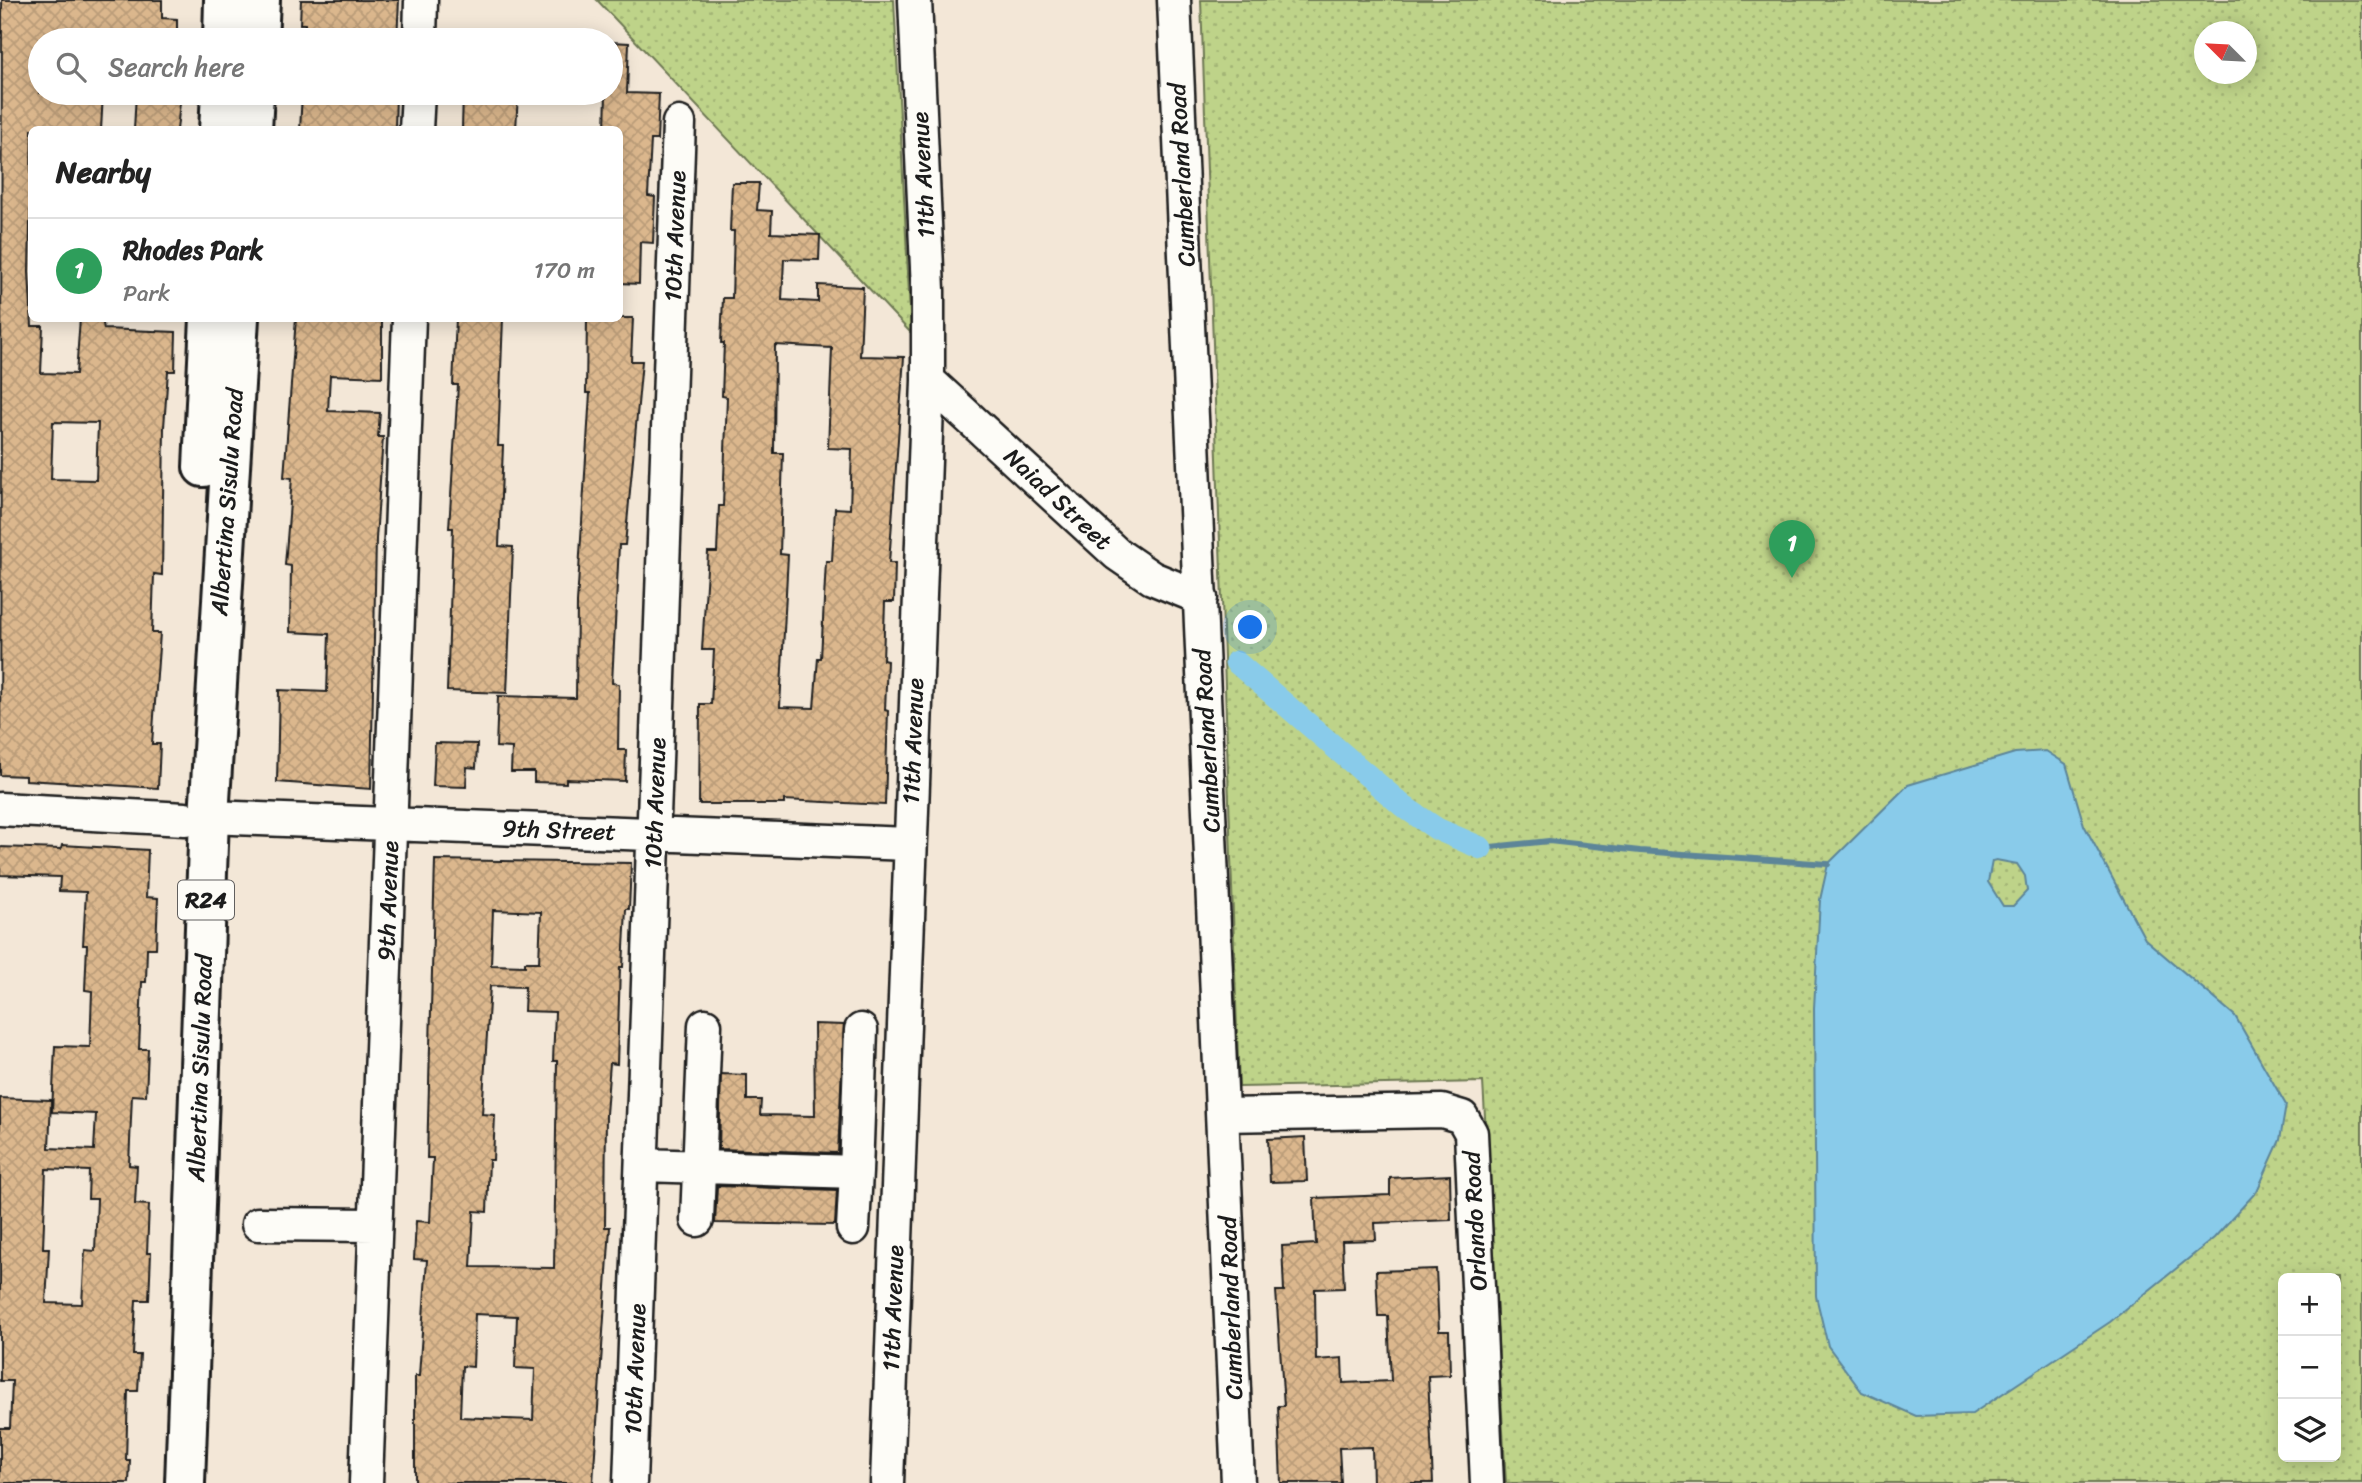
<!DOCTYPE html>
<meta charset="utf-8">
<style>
body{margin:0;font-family:Sriracha,sans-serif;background:#f2f2f2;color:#222}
.controls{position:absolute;right:21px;bottom:21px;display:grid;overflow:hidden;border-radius:10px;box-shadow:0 4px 18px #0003}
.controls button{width:63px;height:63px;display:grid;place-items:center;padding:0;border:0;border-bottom:2px solid #e0e0e0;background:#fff;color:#222;font:35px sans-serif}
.compass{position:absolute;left:2194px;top:21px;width:63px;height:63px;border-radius:50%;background:#fff;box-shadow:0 4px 18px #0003;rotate:294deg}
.you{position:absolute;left:1251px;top:628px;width:24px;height:24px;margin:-18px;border:5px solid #fff;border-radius:50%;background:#1a73e8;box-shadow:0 0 0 10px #1a73e833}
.badge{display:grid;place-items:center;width:46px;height:46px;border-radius:50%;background:#c8321e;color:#fff;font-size:23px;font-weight:700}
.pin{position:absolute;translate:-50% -58px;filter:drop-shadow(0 2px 4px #0008)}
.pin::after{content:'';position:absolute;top:37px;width:24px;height:21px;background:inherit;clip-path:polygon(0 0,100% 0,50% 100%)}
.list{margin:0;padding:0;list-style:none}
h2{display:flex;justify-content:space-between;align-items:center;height:91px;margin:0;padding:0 28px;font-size:30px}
h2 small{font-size:23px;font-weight:400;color:#767676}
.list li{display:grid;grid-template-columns:46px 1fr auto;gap:21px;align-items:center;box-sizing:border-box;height:105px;padding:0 28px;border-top:2px solid #e0e0e0}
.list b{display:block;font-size:26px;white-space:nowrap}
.list p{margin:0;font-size:23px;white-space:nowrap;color:#767676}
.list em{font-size:23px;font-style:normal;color:#767676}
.icon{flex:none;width:38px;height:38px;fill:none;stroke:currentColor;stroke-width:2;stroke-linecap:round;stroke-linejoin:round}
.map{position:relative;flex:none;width:2362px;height:1483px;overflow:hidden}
.search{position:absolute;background:#fff;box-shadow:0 4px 18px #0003;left:28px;top:28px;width:595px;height:77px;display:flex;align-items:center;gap:18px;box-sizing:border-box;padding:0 24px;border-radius:38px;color:#767676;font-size:26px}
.panel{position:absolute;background:#fff;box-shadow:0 4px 18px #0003;left:28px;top:126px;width:595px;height:196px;border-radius:10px}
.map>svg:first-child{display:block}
</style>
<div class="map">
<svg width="2362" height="1483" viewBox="0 0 2362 1483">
<defs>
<pattern id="park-dots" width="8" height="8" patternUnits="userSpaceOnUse" patternTransform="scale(1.75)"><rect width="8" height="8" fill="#bed389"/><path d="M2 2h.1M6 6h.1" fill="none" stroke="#a3b576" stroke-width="1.8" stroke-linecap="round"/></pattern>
<pattern id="building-cross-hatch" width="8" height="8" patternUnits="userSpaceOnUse" patternTransform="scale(1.75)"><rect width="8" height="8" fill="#dbb78d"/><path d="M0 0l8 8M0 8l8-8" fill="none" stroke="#bb9d79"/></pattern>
</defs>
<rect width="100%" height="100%" fill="#f3e7d7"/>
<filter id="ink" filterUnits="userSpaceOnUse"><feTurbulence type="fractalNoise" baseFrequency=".0143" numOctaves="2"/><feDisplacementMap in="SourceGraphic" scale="14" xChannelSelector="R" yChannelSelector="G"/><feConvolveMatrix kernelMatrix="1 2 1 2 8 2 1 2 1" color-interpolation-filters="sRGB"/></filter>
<g filter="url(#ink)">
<path fill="url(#park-dots)" stroke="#6d7852" stroke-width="2" fill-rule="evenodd" d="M597 0H894L911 333Z
M1201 0H2362V1483H1506L1483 1082 1239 1087ZM2204 32H2246V74H2204ZM2283 1278H2336V1457H2283Z"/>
<path fill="#89cbea" stroke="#5d8598" stroke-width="2" fill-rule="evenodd" d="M2046 751 2066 764 2084 825 2145 939 2235 1016 2286 1105 2280 1140 2257 1191 2214 1238 2110 1322 1972 1414 1916 1416 1862 1392 1828 1346 1816 1296 1814 1008 1820 900 1828 864 1908 785 2015 753ZM1996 860 2017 864 2025 876 2027 891 2013 906H2003L1988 882 1992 861Z"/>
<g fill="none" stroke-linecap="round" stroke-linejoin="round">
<path stroke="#5d8598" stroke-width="6" d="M1481 848 1549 841 1640 851 1828 864"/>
<path stroke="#89cbea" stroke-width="23" d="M1236 662 1403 806 1437 829 1481 848"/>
</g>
<path fill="url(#building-cross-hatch)" stroke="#1c1c1c" stroke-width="2" fill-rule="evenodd" d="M2 0H162V18L177 19V40H40V93H103L101 130H32L29 272 32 326H43L41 373 76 374 80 318H102L104 329 176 332 175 371H168L164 427 162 575 154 574 152 633H160L152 744H160L158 788 26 780V776L0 775ZM53 422 98 423 96 480 51 479Z
M301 0H399L397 40H305V24H300Z
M611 42 629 43 627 93 659 94 657 140H651L648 196 655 197 653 243 640 242 639 284 620 283V130H605L606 93H611Z
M136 93H181L177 130H134Z
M302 93H396L395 130H300Z
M463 93H518L516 130 462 129Z
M732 183H759L757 210 772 211 771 233 820 235 819 260 784 259 782 300 818 302V285L863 287 860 356 904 357 889 563H895L894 602H885L883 660 887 661 885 710 888 711 885 805 784 800V804H699L700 704H711L714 650H702L708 552H717L719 506H723L727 397 722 396 724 343H721L723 298H732L734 231H730ZM775 345 832 348 828 448 852 449 850 509 835 508 832 561H826L821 658H818L814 708 780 707 788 555 780 554 783 453H774Z
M296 318H382V377L330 375 328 411 380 413 378 437H383L376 539 371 789 277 782 279 690 327 692 329 634 290 632 291 566 285 565 292 478 284 477Z
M456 318H503L498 446H503L499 546 513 547 507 693 447 691 453 528H449L458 385H453Z
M587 318H633L631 361H642L625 545H619L612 683 619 684 618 750H626L625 781 566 779V783L534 782V772H511L512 748 496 747 498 696 576 698 577 603 590 393H586Z
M435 743 477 744 476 768 467 767 466 787 433 786Z
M62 845 148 850 146 897 158 898 156 948H147L146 982H142L139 1049H148L146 1096 132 1095 129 1165 137 1166 135 1204 149 1205 147 1253H151L149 1300H136L133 1355H140L138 1391H128L126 1460H130L129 1483H0V1428H10L12 1381H0V1098L51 1100 49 1148 94 1150 96 1114 52 1112 55 1046 90 1047 92 991 85 990 87 945H83L86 892 59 891 60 877 0 875V847L61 849ZM46 1169 89 1171 88 1199H97L95 1251 85 1250 82 1304 46 1303 49 1248H43Z
M435 860 631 863 629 909H626L623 967H620L617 1064 610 1063 606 1114 605 1227H610L593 1483H415V1376H419L427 1260 414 1259 416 1221 430 1222 433 1158H427ZM493 910 541 912 539 962H525V966L491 965ZM490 986 525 987 524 1011 555 1012 553 1061H557L554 1268 471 1267 474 1211 487 1212 489 1160H493L495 1115 482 1114ZM475 1314 517 1316 515 1368 535 1369 533 1420 460 1417 462 1366 473 1367Z
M814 1024 844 1025 838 1153 719 1149 721 1074 747 1075V1100H761L760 1115 815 1116Z
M1305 1137 1307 1181 1270 1182 1268 1139Z
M1450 1175 1451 1220 1375 1223 1376 1240 1342 1241 1344 1288 1315 1289 1316 1360 1342 1358 1343 1383 1391 1381 1388 1316H1378L1376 1271 1436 1269 1439 1331H1449L1450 1375 1428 1376 1433 1483H1373L1372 1447 1339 1448 1341 1483H1281L1278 1406H1284L1276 1291H1284L1282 1246 1316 1244 1314 1198 1390 1195V1178Z
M717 1186 837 1190 835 1225 715 1223Z"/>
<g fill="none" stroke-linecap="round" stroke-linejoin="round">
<g stroke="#1c1c1c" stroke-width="37">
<path id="minor" d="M1174 0 1238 1483
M420 40 421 0
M416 130 418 93
M928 380 1117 554 1152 578 1201 598
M0 809 185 819
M209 817 909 844
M1223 1115 1442 1111 1462 1117 1471 1133 1487 1483
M643 1165 856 1172 853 1228
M856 1172 861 1030
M697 1220 705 1025
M258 1224 375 1225
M366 1483 409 318
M630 1483 679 123
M887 1483 928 380V290L915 0"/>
</g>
<g stroke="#1c1c1c" stroke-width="44">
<path id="major" d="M223 40 224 0
M258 40 260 0
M219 130 221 93
M252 130 254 93
M203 467 210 318
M185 1483 209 817 239 318"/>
</g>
<use href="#minor" stroke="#fdfcf7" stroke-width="32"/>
<use href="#major" stroke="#fdfcf7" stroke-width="38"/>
</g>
</g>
<g text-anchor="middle" stroke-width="6" stroke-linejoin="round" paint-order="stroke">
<rect fill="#fdfcf7" stroke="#605f5e" stroke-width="2" x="178" y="880.5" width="56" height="39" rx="5"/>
<g font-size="23" font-weight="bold" fill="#1c1c1c">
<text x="206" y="908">R24</text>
</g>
<g font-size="24" fill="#1c1c1c" stroke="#fdfcf7">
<text transform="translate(923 175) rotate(-93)" y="8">11th Avenue</text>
<text transform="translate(1182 175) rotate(-93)" y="8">Cumberland Road</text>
<text transform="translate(675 236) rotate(-88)" y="8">10th Avenue</text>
<text transform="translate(1058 499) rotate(43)" y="8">Naiad Street</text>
<text transform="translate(227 502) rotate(-86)" y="8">Albertina Sisulu Road</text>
<text transform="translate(913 741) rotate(-88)" y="8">11th Avenue</text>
<text transform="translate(1207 741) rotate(-93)" y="8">Cumberland Road</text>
<text transform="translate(655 803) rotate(-88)" y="8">10th Avenue</text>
<text transform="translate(559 830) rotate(2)" y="8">9th Street</text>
<text transform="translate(388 901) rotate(-88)" y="8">9th Avenue</text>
<text transform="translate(200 1068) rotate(-88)" y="8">Albertina Sisulu Road</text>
<text transform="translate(1475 1221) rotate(-93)" y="8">Orlando Road</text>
<text transform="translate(893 1308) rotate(-88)" y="8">11th Avenue</text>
<text transform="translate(1231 1308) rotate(-92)" y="8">Cumberland Road</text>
<text transform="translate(635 1369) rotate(-88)" y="8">10th Avenue</text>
</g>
</g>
</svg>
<div class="controls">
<button>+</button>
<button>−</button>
<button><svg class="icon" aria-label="layers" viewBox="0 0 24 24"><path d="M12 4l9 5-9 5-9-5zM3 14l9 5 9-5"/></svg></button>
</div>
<svg class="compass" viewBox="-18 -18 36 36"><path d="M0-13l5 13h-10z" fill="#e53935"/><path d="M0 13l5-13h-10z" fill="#767676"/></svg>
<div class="you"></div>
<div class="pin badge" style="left:1792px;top:578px;background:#2e9e5b">1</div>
<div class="search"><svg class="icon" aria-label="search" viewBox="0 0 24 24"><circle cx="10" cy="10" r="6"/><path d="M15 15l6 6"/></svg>Search here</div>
<section class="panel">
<h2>Nearby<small></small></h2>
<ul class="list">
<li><span class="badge" style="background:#2e9e5b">1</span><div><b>Rhodes Park</b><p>Park</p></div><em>170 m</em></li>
</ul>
</section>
</div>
